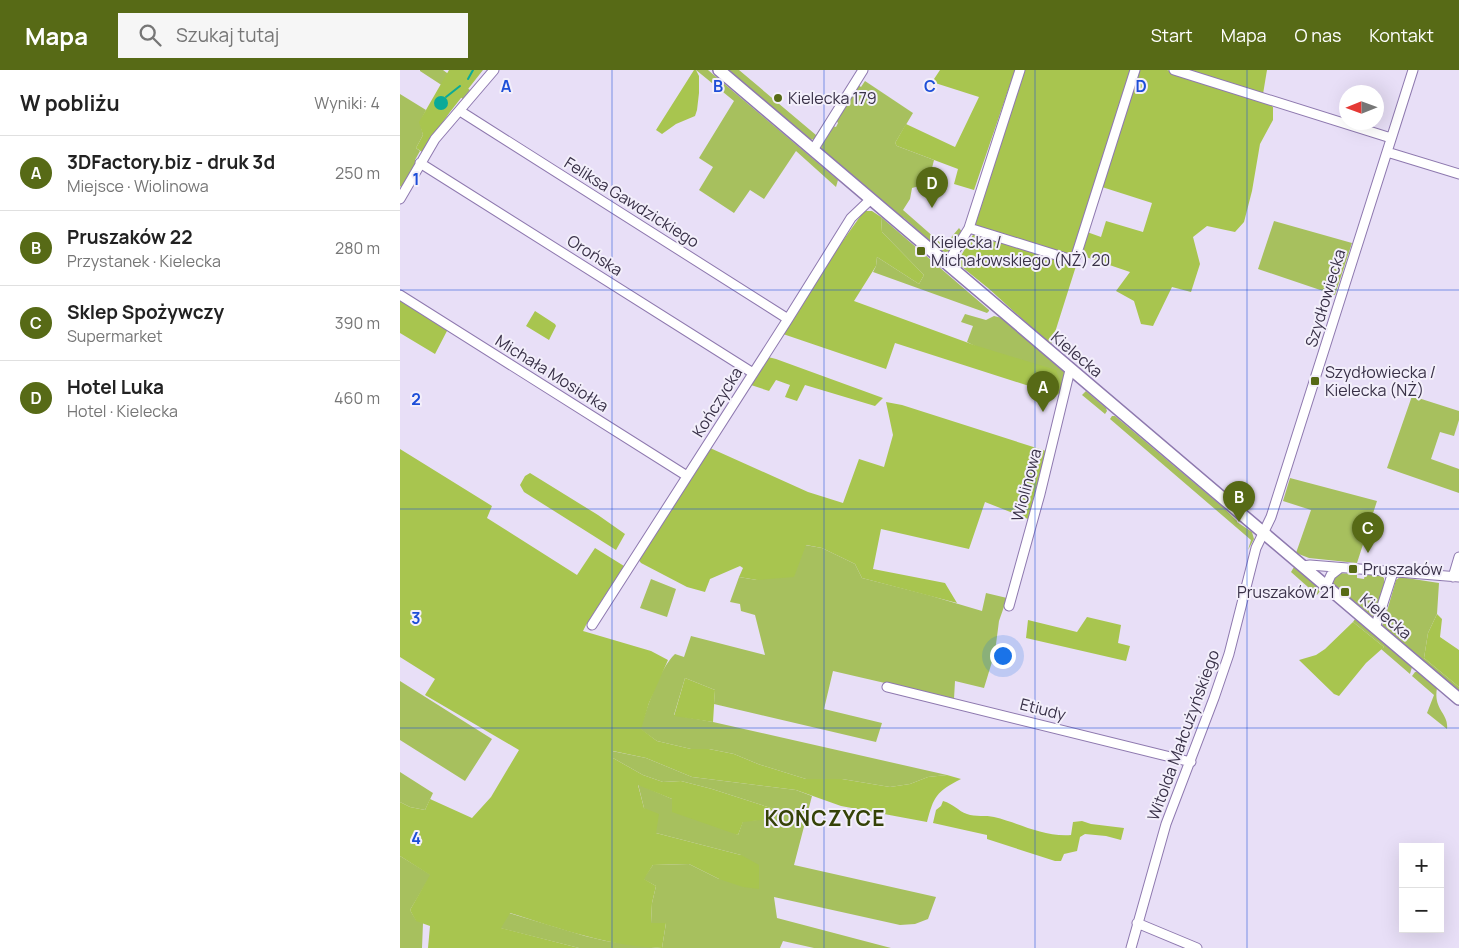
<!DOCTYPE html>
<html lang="pl">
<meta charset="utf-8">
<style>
body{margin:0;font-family:Manrope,sans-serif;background:#f6f6f6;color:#222}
.controls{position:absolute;right:15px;bottom:15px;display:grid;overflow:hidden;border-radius:0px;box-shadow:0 5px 20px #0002}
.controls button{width:45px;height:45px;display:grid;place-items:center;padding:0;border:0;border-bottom:1px solid #e0e0e0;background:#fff;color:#222;font:25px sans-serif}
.compass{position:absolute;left:939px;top:15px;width:45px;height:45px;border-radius:50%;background:#fff;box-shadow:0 5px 20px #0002;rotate:269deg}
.you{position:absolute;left:602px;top:585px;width:18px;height:18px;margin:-12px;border:4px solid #fff;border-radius:50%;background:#1a73e8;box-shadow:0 0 0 8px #1a73e833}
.badge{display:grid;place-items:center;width:32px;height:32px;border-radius:50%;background:#576a16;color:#fff;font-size:16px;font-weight:700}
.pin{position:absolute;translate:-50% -41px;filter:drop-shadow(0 1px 2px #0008)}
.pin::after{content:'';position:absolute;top:26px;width:18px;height:15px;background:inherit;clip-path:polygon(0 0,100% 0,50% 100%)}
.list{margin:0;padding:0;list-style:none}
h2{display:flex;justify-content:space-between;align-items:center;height:65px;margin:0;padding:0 20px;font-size:21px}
h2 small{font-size:16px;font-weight:400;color:#767676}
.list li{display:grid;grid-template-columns:32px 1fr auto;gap:15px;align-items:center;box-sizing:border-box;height:75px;padding:0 20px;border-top:1px solid #e0e0e0}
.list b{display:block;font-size:19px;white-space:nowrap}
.list p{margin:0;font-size:16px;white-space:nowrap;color:#767676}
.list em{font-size:16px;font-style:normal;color:#767676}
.icon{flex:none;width:28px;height:28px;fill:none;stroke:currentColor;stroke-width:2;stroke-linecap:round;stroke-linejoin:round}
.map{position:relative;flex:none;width:1059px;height:878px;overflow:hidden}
header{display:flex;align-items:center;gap:30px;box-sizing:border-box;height:70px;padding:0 25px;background:#576a16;color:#fff}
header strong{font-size:24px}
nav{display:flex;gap:28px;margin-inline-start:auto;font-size:18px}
.search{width:350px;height:45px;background:#f6f6f6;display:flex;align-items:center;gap:12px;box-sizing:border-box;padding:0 18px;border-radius:0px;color:#767676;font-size:19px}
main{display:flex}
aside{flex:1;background:#fff}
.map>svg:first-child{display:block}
</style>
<header>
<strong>Mapa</strong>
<div class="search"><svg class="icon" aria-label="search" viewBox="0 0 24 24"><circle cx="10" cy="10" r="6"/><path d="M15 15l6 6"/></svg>Szukaj tutaj</div>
<nav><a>Start</a><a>Mapa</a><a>O nas</a><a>Kontakt</a></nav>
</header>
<main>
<aside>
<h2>W pobliżu<small>Wyniki: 4</small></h2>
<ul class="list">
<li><span class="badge">A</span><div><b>3DFactory.biz - druk 3d</b><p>Miejsce · Wiolinowa</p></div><em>250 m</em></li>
<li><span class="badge">B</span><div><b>Pruszaków 22</b><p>Przystanek · Kielecka</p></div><em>280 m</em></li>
<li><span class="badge">C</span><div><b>Sklep Spożywczy</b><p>Supermarket</p></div><em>390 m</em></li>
<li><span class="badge">D</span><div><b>Hotel Luka</b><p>Hotel · Kielecka</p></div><em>460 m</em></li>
</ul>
</aside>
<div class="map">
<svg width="1059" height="878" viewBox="0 0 1059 878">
<rect width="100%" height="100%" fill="#e8dff7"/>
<path fill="#a7c05e" d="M20 0H43L70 20 63 29 20 1Z
M296 0H308L438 110 436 117 396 81 364 129 350 120 334 143 299 120 313 97 299 88 334 31Z
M328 0H339L416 65 448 16 449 18 416 70 409 69Z
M465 11 513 43 495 73 497 76 534 90 531 102 535 112V114L530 113 512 118 510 129 503 140 544 176 559 158 563 163 551 181 545 182 540 180 504 148 499 146 421 79 422 72 433 56 436 57 438 53 436 50 458 15 461 17Z
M0 24 26 40 20 52 23 65 16 78 20 81 15 90 18 92 2 118 0 116Z
M481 147 589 240V241L587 243 473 202 476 196 477 187 519 214 524 205 482 162Z
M874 151 952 173 935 225 858 199Z
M565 244 586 250 594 246 602 248 664 302 666 309 663 320 567 272 573 256 561 252Z
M686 321 706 338 707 341 705 344 682 325Z
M1012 326 1059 341V350L1054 366 1040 362 1031 389 1059 399V423L987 398Z
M712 346H715L824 438 837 451V452L852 462 854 469 848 480 851 470 710 349Z
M890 408 977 431 957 493 909 488 896 483 911 440 883 431Z
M405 475 422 478 455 494 462 508 528 525 582 541 586 523 607 528 599 551 595 582 584 618 555 611 554 629 433 601 424 639 482 653 476 672 314 634 315 620 285 608 274 645 313 652 547 705 528 707 510 714 490 717 442 709H406L358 694 334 684 309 679H291L257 671 240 659C247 639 259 599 275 584L284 587 291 566 365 585 355 545 341 541 340 534 330 532 339 507 357 510Z
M894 497 921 520 917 525 891 502Z
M937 503 957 504V508L964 509 965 504 980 505 984 508V514L975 546 971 548 939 518 930 513Z
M1000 507 1039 513 1037 544 1028 563 1024 588 1059 617V622L983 557 982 552 985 541H987L996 510Z
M251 509 276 519 267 547 240 538Z
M955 549 1012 597 1010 604 981 579 984 577 953 552Z
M1015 602H1018L1037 618C1033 640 1049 643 1047 659L1027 643 1034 625 1012 606Z
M0 611 92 669 65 711 0 670Z
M212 681 246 688 292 707 396 720 412 726 394 795 536 827 528 849 515 854 500 855 374 827 377 848 491 878H414L383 871 380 878H262L266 853H251L252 833 256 816 243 809 253 795 289 794 319 809 341 785 256 763 244 738 238 714 272 729 338 765 343 751 372 749 374 739 312 719 281 711 263 712 243 705 213 688Z
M0 702 33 723 25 740 10 737 0 732Z
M0 786 31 805 10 840 16 850 23 853 22 878H0Z
M109 843 185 866 206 871 259 878H179L100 858Z"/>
<path fill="#a8c54f" d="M49 0H83L50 42 22 82 16 78 23 65 19 52Z
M294 0H296L299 6V23L297 40 295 46 276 54 262 64 256 60Z
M540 0H615L574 120 554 114 558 99 497 76 495 73 506 54 555 77 579 27 532 12Z
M623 0H731L675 180 668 185 571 156Z
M738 0H767L863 29 873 37V50L860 74 852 121 844 152 835 162 807 156 793 167 800 194 791 222 772 217 753 256 741 254 734 231 716 221 730 202 680 185 687 162 701 167 706 151 743 162 752 133 702 117Z
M783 0H867L863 24Z
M464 141H472L481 147 482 162 524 205 519 214 477 187 476 196 454 231 574 275 656 300 663 320 657 325 495 273 486 299 383 264 432 186Z
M574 163 676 196 651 275 588 218 557 193Z
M0 229 48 259 35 284 0 263Z
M135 241 155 254 156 256 149 270 126 256Z
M368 287 376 289 483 328 475 336 405 315 397 331 385 327 390 315 376 310 369 321 351 315Z
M486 332 502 335 646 381 628 449 585 432 569 479 481 459 473 499 545 513 557 533 462 508 455 494 422 478 406 475 394 507 357 510 339 507 343 498 340 496 310 509 305 522 287 517 241 493 238 489 310 378 408 422 443 433 459 389 484 397 493 365Z
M0 379 92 436 87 448 177 505 195 478 224 496 186 555 183 561 251 581 268 590 249 633 241 659 257 671 291 679H309L334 684 358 694 406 709H442L490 717 510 714 528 707 547 705 561 709C536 722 534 726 527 752L441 736 396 720 292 707 246 688 213 681V688L243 705 263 712 281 711 312 719 374 739 372 749 343 752 338 765 272 742V729L238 715 244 738 259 744 256 763 341 785 359 795V819L343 817 319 809 289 794 253 795 244 809 256 816 252 833 251 853H266L262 878C211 877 158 858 110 843L101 858 179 878H28L30 856 16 851 10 840 30 805 0 786V732L10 737 25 740 30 729 72 748 91 727 119 680 25 625 35 609 0 587Z
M130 403 198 445 225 464 216 480 124 422 120 415 125 406Z
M1037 544 1042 549 1040 567 1059 580V617L1024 588 1028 563Z
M687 547 721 555 718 573 730 576 726 591 626 568 628 550 677 562Z
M953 552 984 577 966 593 939 626 934 624 899 590 916 585 925 579Z
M285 608 315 620 313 652 274 646Z
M543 731C554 734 558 741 567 744 575 747 586 745 594 747 620 753 642 767 671 765L673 752 682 751 691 754 724 758 721 770 706 766 685 764 680 767 677 781 664 784 661 791H655L587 769V765L533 753 536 740 541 736Z"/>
<path fill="#0aaa98" d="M34 33a7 7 0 1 1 14 0a7 7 0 1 1-14 0Z"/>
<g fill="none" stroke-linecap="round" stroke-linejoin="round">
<path stroke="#0aaa98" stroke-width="2" d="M68 9 73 0
M46 27 60 16"/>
<g stroke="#8e79af" stroke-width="11">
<path id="minor" d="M774 0 991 68
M60 41 388 249
M413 80 463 0
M987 82 1059 104
M20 93 353 303
M0 129 35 69 94 0
M569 158 669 189 673 188 676 186 735 0
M547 194 569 158 620 0
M0 225 287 406
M903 496 910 495 1059 507
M1053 507 1059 487
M926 516 931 505 940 498
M609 536 640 424 670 300
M192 555 388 249 451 148 471 129
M975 558 993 502
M487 617 791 692
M737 853 797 878
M731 878 766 754 814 628 829 584 856 478 871 447 1013 0"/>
</g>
<g stroke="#8e79af" stroke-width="14">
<path id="major" d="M319 0 1059 629"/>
</g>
<use href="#minor" stroke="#fff" stroke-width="9"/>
<use href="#major" stroke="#fff" stroke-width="11"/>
</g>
<path fill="none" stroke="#1d4ed8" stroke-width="1" stroke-opacity="0.55" d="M212 0V878M424 0V878M635 0V878M847 0V878M0 220H1059M0 439H1059M0 658H1059"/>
<g fill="#576a16" stroke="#f3effb" stroke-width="2">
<circle cx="378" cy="28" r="5"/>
<rect x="516" y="176" width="10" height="10" rx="2.5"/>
<rect x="910" y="306" width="10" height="10" rx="2.5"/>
<rect x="948" y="494" width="10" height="10" rx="2.5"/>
<rect x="940" y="517" width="10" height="10" rx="2.5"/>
</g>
<g text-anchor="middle" stroke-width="4" stroke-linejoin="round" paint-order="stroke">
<g font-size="16" fill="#393148" stroke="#f3effb" text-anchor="start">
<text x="388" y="34">Kielecka 179</text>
<text x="531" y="178">Kielecka /<tspan x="531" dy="18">Michałowskiego (NŻ) 20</tspan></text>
<text x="925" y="308">Szydłowiecka /<tspan x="925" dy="18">Kielecka (NŻ)</tspan></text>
<text x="963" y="505">Pruszaków</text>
<text x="935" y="528" text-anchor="end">Pruszaków 21</text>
</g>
<g font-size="16" fill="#393148" stroke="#f3effb">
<text transform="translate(232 132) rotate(32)" y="6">Feliksa Gawdzickiego</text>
<text transform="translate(195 185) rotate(32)" y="6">Orońska</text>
<text transform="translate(925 228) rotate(-73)" y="6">Szydłowiecka</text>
<text transform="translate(677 284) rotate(40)" y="6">Kielecka</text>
<text transform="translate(152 303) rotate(32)" y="6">Michała Mosiołka</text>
<text transform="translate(317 332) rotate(-58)" y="6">Kończycka</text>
<text transform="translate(626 415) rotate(-75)" y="6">Wiolinowa</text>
<text transform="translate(986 546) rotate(40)" y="6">Kielecka</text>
<text transform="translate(643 639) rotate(14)" y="6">Etiudy</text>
<text transform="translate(783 665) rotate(-70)" y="6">Witolda Małcużyńskiego</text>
</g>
<g font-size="21" font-weight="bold" letter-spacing="1" fill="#354207" stroke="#f3effb">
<text x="425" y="756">KOŃCZYCE</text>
</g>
</g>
<g font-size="16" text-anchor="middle" font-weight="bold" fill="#1d4ed8" stroke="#f3effb" stroke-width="4" stroke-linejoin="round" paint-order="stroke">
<text x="106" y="22">A</text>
<text x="318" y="22">B</text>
<text x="530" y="22">C</text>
<text x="741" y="22">D</text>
<text x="16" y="115">1</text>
<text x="16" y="335">2</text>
<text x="16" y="554">3</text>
<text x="16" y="774">4</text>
</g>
</svg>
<div class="controls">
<button>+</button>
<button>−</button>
</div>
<svg class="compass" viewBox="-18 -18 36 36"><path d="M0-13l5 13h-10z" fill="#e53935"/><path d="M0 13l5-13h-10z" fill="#767676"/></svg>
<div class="you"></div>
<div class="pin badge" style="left:643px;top:342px">A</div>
<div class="pin badge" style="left:839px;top:452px">B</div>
<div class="pin badge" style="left:968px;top:483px">C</div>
<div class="pin badge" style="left:532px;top:138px">D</div>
</div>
</main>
